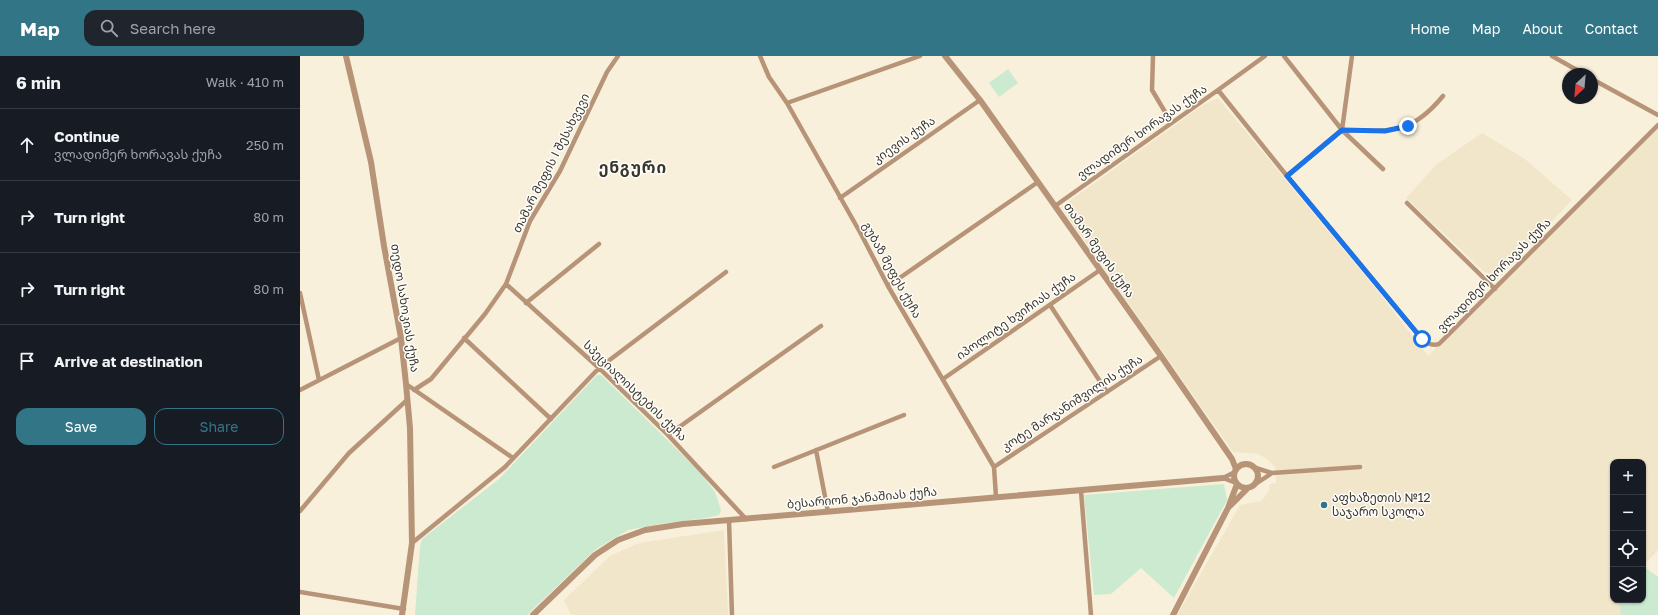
<!DOCTYPE html>
<meta charset="utf-8">
<style>
body{margin:0;font-family:"Golos Text","Noto Sans Georgian",sans-serif;background:#20242c;color:#f1f3f6}
.controls{position:absolute;right:12px;bottom:12px;display:grid;overflow:hidden;border-radius:8px;box-shadow:0 1px 3px #0004}
.controls button{width:36px;height:36px;display:grid;place-items:center;padding:0;border:0;border-bottom:1px solid #363941;background:#171b24;color:#f1f3f6;font:20px sans-serif}
.compass{position:absolute;left:1262px;top:12px;width:36px;height:36px;border-radius:50%;background:#171b24;box-shadow:0 1px 3px #0004;rotate:206deg}
.stop{position:absolute;width:12px;height:12px;margin:-9px;border:3px solid #1a73e8;border-radius:50%;background:#fff}
.stop.end{background:#1a73e8;border-color:#fff;box-shadow:0 1px 4px #0008}
.list{margin:0;padding:0;list-style:none}
h2{display:flex;justify-content:space-between;align-items:center;height:52px;margin:0;padding:0 16px;font-size:17px}
h2 small{font-size:13px;font-weight:400;color:#9ea1a6}
.list li{display:grid;grid-template-columns:26px 1fr auto;gap:12px;align-items:center;box-sizing:border-box;height:72px;padding:0 16px;border-top:1px solid #363941}
.list b{display:block;font-size:15px;white-space:nowrap}
.list p{margin:0;font-size:13px;white-space:nowrap;color:#9ea1a6}
.list em{font-size:13px;font-style:normal;color:#9ea1a6}
.actions{display:flex;gap:8px;padding:12px 16px}
.actions a{flex:1;padding:9px 0;border:1px solid #327586;border-radius:12px;text-align:center;font-size:14px;color:#327586}
.actions .main{background:#327586;color:#fff}
.icon{flex:none;width:22px;height:22px;fill:none;stroke:currentColor;stroke-width:2;stroke-linecap:round;stroke-linejoin:round}
.map{position:relative;flex:none;width:1358px;height:559px;overflow:hidden}
header{display:flex;align-items:center;gap:24px;box-sizing:border-box;height:56px;padding:0 20px;background:#327586;color:#fff}
header strong{font-size:19px}
nav{display:flex;gap:22px;margin-inline-start:auto;font-size:14px}
.search{width:280px;height:36px;background:#20242c;display:flex;align-items:center;gap:10px;box-sizing:border-box;padding:0 14px;border-radius:12px;color:#9ea1a6;font-size:15px}
main{display:flex}
aside{flex:1;background:#171b24}
.map>svg:first-child{display:block}
</style>
<header>
<strong>Map</strong>
<div class="search"><svg class="icon" aria-label="search" viewBox="0 0 24 24"><circle cx="10" cy="10" r="6"/><path d="M15 15l6 6"/></svg>Search here</div>
<nav><a>Home</a><a>Map</a><a>About</a><a>Contact</a></nav>
</header>
<main>
<aside>
<h2>6 min<small>Walk · 410 m</small></h2>
<ul class="list">
<li><svg class="icon" aria-label="ahead" viewBox="0 0 24 24"><path d="M12 20V5M6 11l6-6 6 6"/></svg><div><b>Continue</b><p>ვლადიმერ ხორავას ქუჩა</p></div><em>250 m</em></li>
<li><svg class="icon" aria-label="right" viewBox="0 0 24 24"><path d="M7 20v-9h11M14 6l5 5-5 5"/></svg><div><b>Turn right</b></div><em>80 m</em></li>
<li><svg class="icon" aria-label="right" viewBox="0 0 24 24"><path d="M7 20v-9h11M14 6l5 5-5 5"/></svg><div><b>Turn right</b></div><em>80 m</em></li>
<li><svg class="icon" aria-label="arrive" viewBox="0 0 24 24"><path d="M6 21V4h12l-3 4 3 4H6"/></svg><div><b>Arrive at destination</b></div></li>
</ul>
<div class="actions"><a class="main">Save</a><a>Share</a></div>
</aside>
<div class="map">
<svg width="1358" height="559" viewBox="0 0 1358 559">
<rect width="100%" height="100%" fill="#f8f0db"/>
<path fill="#f1e6ca" d="M918 42 1080 238 1128 300 1358 72V494L1343 510V406H1313V544H1318L1321 559H877L940 449 960 445 964 442 969 434 970 428 976 427 975 411 967 403 958 398 933 396 761 151 903 49Z
M1182 77 1225 103 1272 144 1195 226 1106 142 1137 108Z
M424 474 428 559H271L264 544 310 500 339 487Z"/>
<path fill="#cbead0" d="M708 13 718 27 699 41 689 27Z
M297 319H301L400 416 415 436 421 454 419 459 406 462 360 468 328 474 296 493 227 559H115L120 490 122 483 199 423Z
M924 428 927 444 874 542 841 512 811 538 794 539 784 439Z
M1343 510 1358 521V559H1321L1318 544H1343Z"/>
<g fill="none" stroke-linecap="round" stroke-linejoin="round">
<path stroke="#b79477" stroke-width="4.5" d="M460 0 469 21 487 47 561 178 588 230 694 411 696 441
M853 0 852 34 871 66
M984 0 1042 74 1083 113
M1252 0 1284 18
M1292 23 1358 59
M918 34 965 0
M487 47 620 0
M1042 74C1090 75 1110 80 1143 40
M1042 74 1052 0
M987 120 1042 74
M540 142 680 44
M1107 147 1195 233
M755 150 918 34 987 120 1122 283C1127 288 1132 290 1139 288L1358 69
M206 228 299 312 368 379 446 463
M588 230 738 126
M0 237 19 324
M226 247 299 188
M750 249 807 336
M164 282 251 363
M643 323 800 214
M106 328 213 402
M0 334 101 282
M114 334 131 323 185 258 206 228 230 165 260 115 307 16 318 0
M368 379 521 270
M516 394 528 456
M474 411 604 359
M694 411 861 300
M956 412 972 417 1060 411
M923 422 936 427
M923 422 935 416
M957 427 972 417
M781 435 791 559
M0 455 49 397 106 345
M429 464 432 559
M112 487 205 411 299 312 426 216
M0 536 104 553"/>
<path stroke="#b79477" stroke-width="6" d="M46 0 71 106 84 190 101 282 106 328 110 372 112 487 102 559
M645 0 680 44 861 300 932 403 936 413
M934 420a12 12 0 1 1 24 0a12 12 0 1 1-24 0Z
M930 450 948 432
M233 559 295 499 318 484 345 474 383 468 923 422
M873 559 928 452 937 428"/>
</g>
<g fill="none" stroke-linecap="round" stroke-linejoin="round">
<path stroke="#1a73e8" stroke-width="5" d="M1108 70 1085 75 1042 74 987 120 1122 283"/>
</g>
<circle fill="#327586" stroke="#fffdf9" stroke-width="1.5" cx="1024" cy="449" r="4"/>
<g text-anchor="middle" stroke-width="3" stroke-linejoin="round" paint-order="stroke">
<g font-size="12" fill="#39362e" stroke="#fffdf9">
<text transform="translate(842 76) rotate(-35)" y="4">ვლადიმერ ხორავას ქუჩა</text>
<text transform="translate(604 84) rotate(-35)" y="4">კიევის ქუჩა</text>
<text transform="translate(251 107) rotate(-63)" y="4">თამარ მეფის I შესახვევი</text>
<text transform="translate(799 194) rotate(55)" y="4">თამარ მეფის ქუჩა</text>
<text transform="translate(592 214) rotate(61)" y="4">გუბაზ მეფეს ქუჩა</text>
<text transform="translate(1194 219) rotate(-45)" y="4">ვლადიმერ ხორავას ქუჩა</text>
<text transform="translate(105 252) rotate(81)" y="4">თედო სახოკიას ქუჩა</text>
<text transform="translate(716 260) rotate(-35)" y="4">იპოლიტე ხვიჩიას ქუჩა</text>
<text transform="translate(335 335) rotate(44)" y="4">სპეციალისტების ქუჩა</text>
<text transform="translate(772 347) rotate(-33)" y="4">კოტე მარჯანიშვილის ქუჩა</text>
<text transform="translate(562 442) rotate(-5)" y="4">ბესარიონ ჯანაშიას ქუჩა</text>
</g>
<g font-size="12" fill="#39362e" stroke="#fffdf9" text-anchor="start">
<text x="1032" y="446">აფხაზეთის №12<tspan x="1032" dy="14">საჯარო სკოლა</tspan></text>
</g>
<g font-size="16" font-weight="bold" letter-spacing="1" fill="#39362e" stroke="#fffdf9">
<text x="333" y="117">ენგური</text>
</g>
</g>
</svg>
<div class="controls">
<button>+</button>
<button>−</button>
<button><svg class="icon" aria-label="locate" viewBox="0 0 24 24"><circle cx="12" cy="12" r="6"/><path d="M12 2v4M12 18v4M2 12h4M18 12h4"/></svg></button>
<button><svg class="icon" aria-label="layers" viewBox="0 0 24 24"><path d="M12 4l9 5-9 5-9-5zM3 14l9 5 9-5"/></svg></button>
</div>
<svg class="compass" viewBox="-18 -18 36 36"><path d="M0-13l5 13h-10z" fill="#e53935"/><path d="M0 13l5-13h-10z" fill="#9ea1a6"/></svg>
<div class="stop" style="left:1122px;top:283px"></div>
<div class="stop end" style="left:1108px;top:70px"></div>
</div>
</main>
